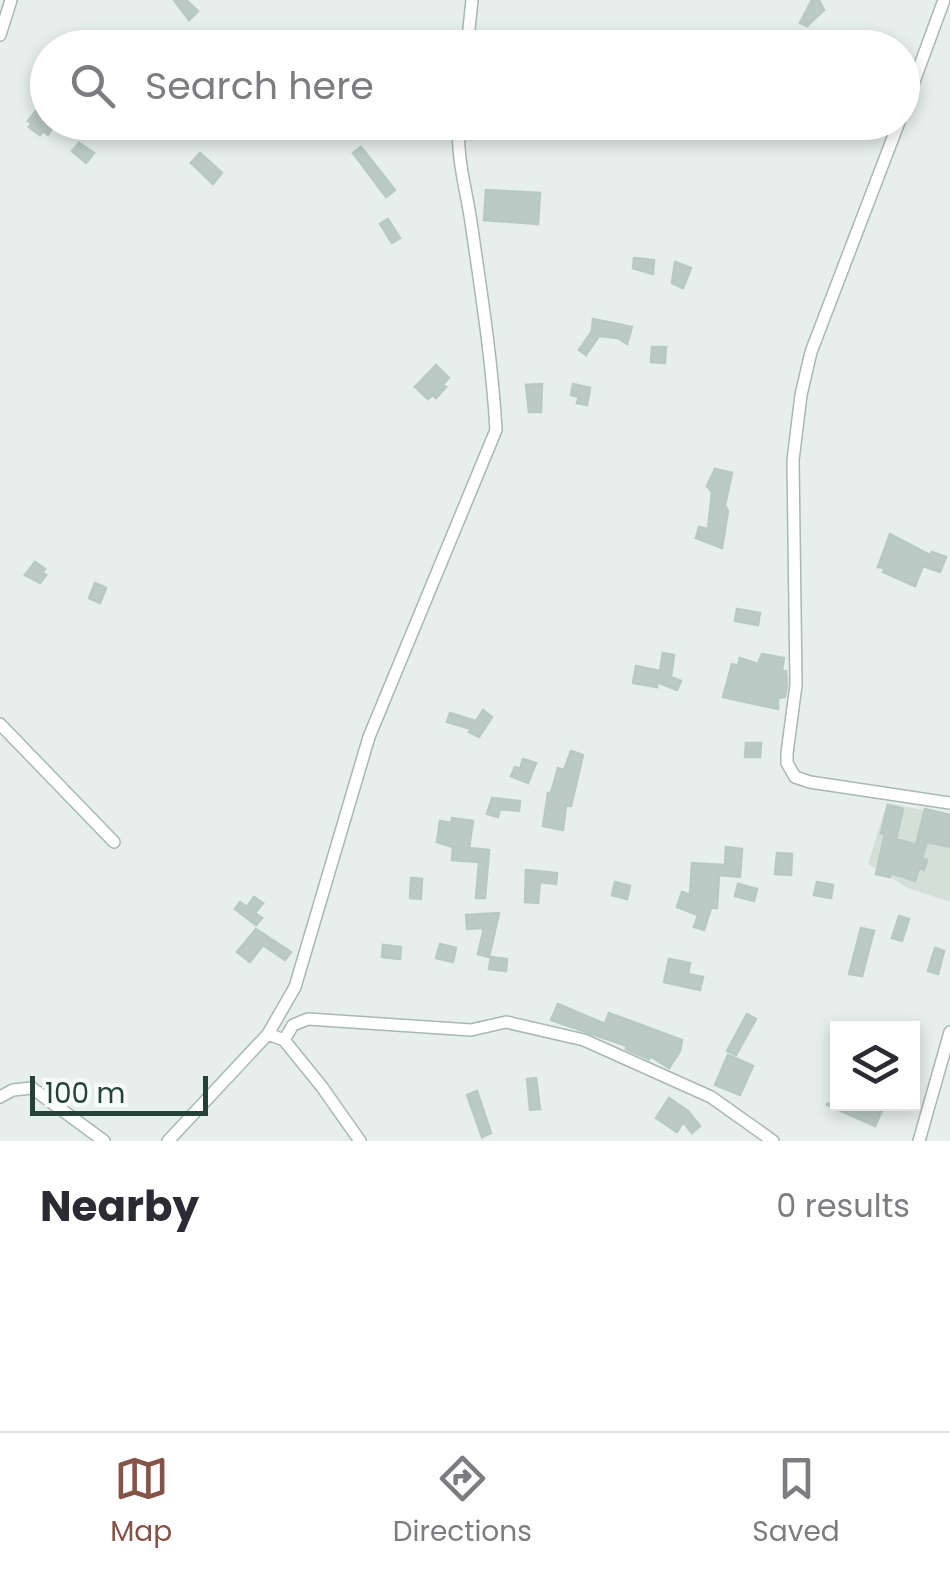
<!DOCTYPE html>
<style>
body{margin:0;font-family:Poppins,sans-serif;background:#f7f7f7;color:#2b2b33}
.controls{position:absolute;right:30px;bottom:30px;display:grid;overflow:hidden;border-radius:0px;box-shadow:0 5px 15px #0003}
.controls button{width:90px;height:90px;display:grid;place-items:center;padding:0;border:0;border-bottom:2px solid #e1e1e2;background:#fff;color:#2b2b33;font:50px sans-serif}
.scale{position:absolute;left:30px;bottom:25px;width:178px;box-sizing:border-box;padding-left:10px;border:5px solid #24423a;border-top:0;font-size:28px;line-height:35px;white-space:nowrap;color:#24423a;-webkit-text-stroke:8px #f7fbf9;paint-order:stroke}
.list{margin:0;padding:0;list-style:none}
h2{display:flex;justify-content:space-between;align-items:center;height:130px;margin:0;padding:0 40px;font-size:42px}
h2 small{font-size:32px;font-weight:400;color:#7c7c81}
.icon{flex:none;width:55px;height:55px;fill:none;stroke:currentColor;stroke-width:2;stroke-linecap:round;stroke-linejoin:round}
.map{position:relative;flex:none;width:950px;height:1141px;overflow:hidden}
.search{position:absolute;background:#fff;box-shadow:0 5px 15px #0003;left:30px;right:30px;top:30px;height:110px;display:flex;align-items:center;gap:25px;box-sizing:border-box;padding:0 35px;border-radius:55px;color:#7c7c81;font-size:38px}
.sheet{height:290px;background:#fff}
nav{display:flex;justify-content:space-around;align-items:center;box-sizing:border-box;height:140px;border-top:2px solid #e1e1e2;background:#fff;font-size:28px;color:#7c7c81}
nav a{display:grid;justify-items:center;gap:5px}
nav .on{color:#855347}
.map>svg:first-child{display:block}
</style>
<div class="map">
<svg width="950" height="1141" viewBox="0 0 950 1141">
<rect width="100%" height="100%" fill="#e6efeb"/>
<path fill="#d4dfda" d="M887 803 950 815V902L908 888 868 864Z"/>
<path fill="#bbcac4" stroke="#b8c9c2" stroke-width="2.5" d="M174 0H186L198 11 189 20Z
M812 0H819L824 10 807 26 800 23Z
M636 36 669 45 668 48H633Z
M39 107 48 113V122H56L48 135 43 131 40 135 29 127 32 123 28 121Z
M79 143 94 153 86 163 72 151Z
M361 147 395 190 386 197 353 153Z
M200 153 222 173 213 184 191 163Z
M486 190 540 193 538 224 484 220Z
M388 219 400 238 392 243 380 224Z
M634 258 654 260 653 274 633 268Z
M675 262 691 268 683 288 672 283Z
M593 319 632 327 627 344 618 338 599 336 586 355 579 350 592 331Z
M652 347H666L665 363 651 362Z
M436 365 449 378 443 384 446 387 436 398 433 395 428 399 415 387Z
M542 384 541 412H529L526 385Z
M573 384 590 388 587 405 577 403 579 397 571 395Z
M715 469 732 473 725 505 728 511 722 548 696 538 699 527 708 529 712 492 707 486Z
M890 534 930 555 932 552 946 557 940 572 923 566 915 586 883 572 885 568 878 567Z
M35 562 45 569 42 572 46 575 40 583 25 575Z
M95 583 106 588 100 603 89 598Z
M737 609 760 613 758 625 735 621Z
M663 653 674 655 671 677 681 681 677 690 657 682V687L633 683 636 666 660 671Z
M762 654 784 658 782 670 786 671 787 685 785 697 778 698V709L723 697 732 664 738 666 740 658 758 664Z
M483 710 492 717 479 737 469 732 471 729 447 722 450 713 476 721Z
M746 743H761L760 757H745Z
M571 751 583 755 571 806 566 805 563 830 543 826 548 793H551L558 768 564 770Z
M523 759 536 763 528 783 511 776 515 767 520 769Z
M492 798 520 801 519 811 500 809 498 817 487 814Z
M888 805 903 809 896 839 916 845 925 809 950 815V847L927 842 922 858 927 860 924 870 919 868 915 881 891 873 890 877 876 874 885 834 881 833Z
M452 818 473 821 469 848 489 850 485 898H476L479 862 452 860 453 847 437 842 440 821 451 823Z
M726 847 742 849 740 877 719 875 717 908H711L704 930 694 927 698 915 677 907 682 892 690 895 692 863 725 865Z
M777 853 792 854 791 875 775 874Z
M526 870 557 873 556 884 540 882 538 903 525 902Z
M411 878 422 879 421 899 410 898Z
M615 882 630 886 627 899 612 895Z
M817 882 833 885 831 898 814 895Z
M738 884 757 889 754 901 735 896Z
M254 897 263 903 255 913 262 918 256 925 235 909 240 902 247 907Z
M499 913 489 957 478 954 484 928 467 929 466 915Z
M899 916 909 919 902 941 892 938Z
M861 928 874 931 862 976 849 974Z
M256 929 291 952 285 960 263 945 250 962 237 952Z
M440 944 456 948 453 962 436 958Z
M383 945 401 947 400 959 382 957Z
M935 948 944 951 938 974 928 971Z
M491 957 507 959 506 971 489 969Z
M669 959 690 963 688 974 703 977 700 990 664 982Z
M558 1004 605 1024 609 1013 682 1040 680 1051 669 1068 650 1056 649 1059 626 1049 627 1046 551 1020Z
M747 1014 756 1019 736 1055 727 1051Z
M728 1055 753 1066 740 1095 715 1085Z
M536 1078 540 1109 530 1110 527 1079Z
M477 1091 491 1133 482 1137 467 1095Z
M669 1098 688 1111 700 1126 692 1133 683 1122 677 1132 656 1118Z
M826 1104H885L875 1126Z"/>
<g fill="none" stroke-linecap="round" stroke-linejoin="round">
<g stroke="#a8b8b2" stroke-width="14">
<path id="street" d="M0 35 11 0
M467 48 472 0
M902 114 944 0
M899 122 811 352 801 395 793 460 796 685 787 753V763L795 777 810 782 950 803
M0 724 114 842
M268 1034 295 987 369 737 496 430C492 360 481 291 471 222 466 188 456 157 459 122
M284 1040 322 1087 360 1141
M0 1097 13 1090 32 1088 104 1141
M168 1141 268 1034 284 1040 293 1025 308 1019 471 1030 506 1022 584 1040 711 1097 773 1141
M919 1141 950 1032"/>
</g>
<use href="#street" stroke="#fff" stroke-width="11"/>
</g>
</svg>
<div class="controls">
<button><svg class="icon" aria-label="layers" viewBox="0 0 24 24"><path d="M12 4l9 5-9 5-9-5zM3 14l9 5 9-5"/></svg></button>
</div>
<div class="scale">100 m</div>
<div class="search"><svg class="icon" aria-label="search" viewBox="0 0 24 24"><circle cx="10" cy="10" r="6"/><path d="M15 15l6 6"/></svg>Search here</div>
</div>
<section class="sheet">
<h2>Nearby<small>0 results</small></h2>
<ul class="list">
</ul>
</section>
<nav>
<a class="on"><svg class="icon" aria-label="map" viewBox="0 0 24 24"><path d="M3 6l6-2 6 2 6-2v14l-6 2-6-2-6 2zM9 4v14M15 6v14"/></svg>Map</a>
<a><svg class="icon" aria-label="directions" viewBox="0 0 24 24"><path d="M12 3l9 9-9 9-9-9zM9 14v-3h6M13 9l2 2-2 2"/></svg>Directions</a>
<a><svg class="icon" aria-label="saved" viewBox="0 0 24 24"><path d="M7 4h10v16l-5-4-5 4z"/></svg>Saved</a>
</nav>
